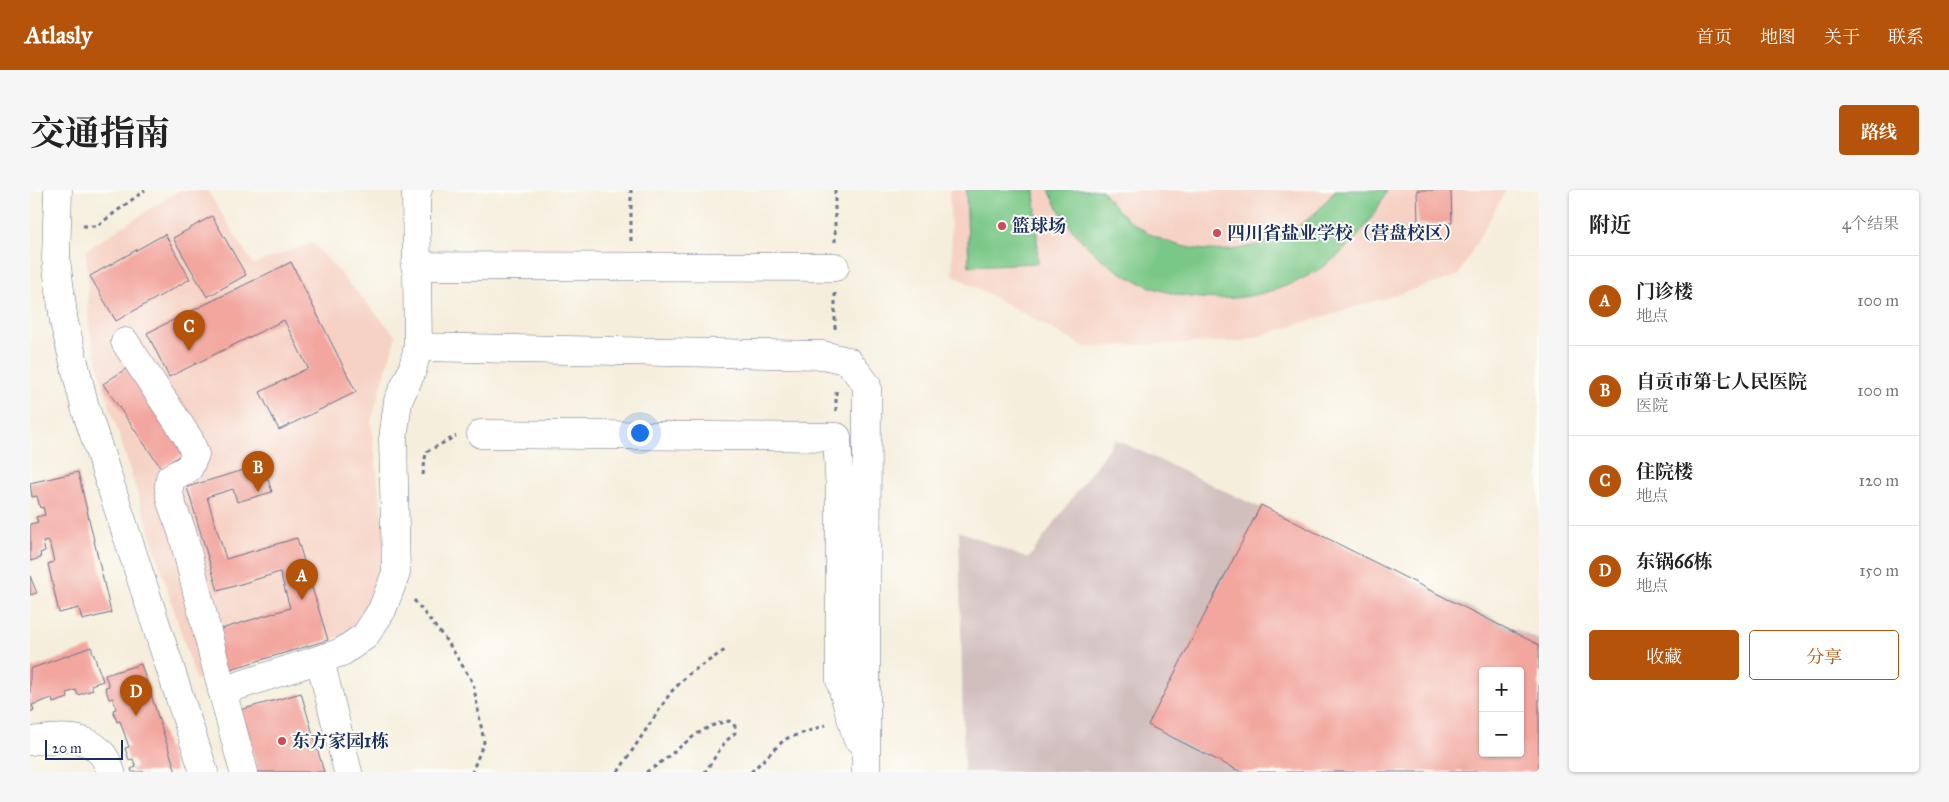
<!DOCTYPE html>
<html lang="zh">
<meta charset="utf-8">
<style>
body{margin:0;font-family:"IM FELL Great Primer","Noto Serif SC",serif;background:#f6f6f6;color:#222}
.controls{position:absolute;right:15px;bottom:15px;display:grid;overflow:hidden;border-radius:5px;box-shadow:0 1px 4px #0004}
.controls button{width:45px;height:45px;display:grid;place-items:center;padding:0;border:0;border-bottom:1px solid #e0e0e0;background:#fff;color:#222;font:25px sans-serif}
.scale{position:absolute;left:15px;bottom:12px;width:78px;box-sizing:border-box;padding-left:5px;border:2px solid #1b2f5e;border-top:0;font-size:14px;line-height:18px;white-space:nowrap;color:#1b2f5e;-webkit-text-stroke:4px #fdfcf7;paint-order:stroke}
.you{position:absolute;left:609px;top:242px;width:18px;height:18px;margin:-12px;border:4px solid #fff;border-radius:50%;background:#1a73e8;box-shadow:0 0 0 8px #1a73e833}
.badge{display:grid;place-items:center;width:32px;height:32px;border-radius:50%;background:#b45309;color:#fff;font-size:16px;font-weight:700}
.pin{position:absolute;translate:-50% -41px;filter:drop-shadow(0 1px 2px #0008)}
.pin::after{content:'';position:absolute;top:26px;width:18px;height:15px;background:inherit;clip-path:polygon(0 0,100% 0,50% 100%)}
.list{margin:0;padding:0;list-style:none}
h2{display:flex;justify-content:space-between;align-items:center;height:65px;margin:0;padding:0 20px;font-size:21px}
h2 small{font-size:16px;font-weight:400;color:#767676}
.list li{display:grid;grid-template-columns:32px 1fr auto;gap:15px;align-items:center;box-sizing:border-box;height:90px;padding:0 20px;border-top:1px solid #e0e0e0}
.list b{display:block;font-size:19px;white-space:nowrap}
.list p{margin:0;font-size:16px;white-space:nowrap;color:#767676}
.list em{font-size:16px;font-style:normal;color:#767676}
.actions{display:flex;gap:10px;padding:15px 20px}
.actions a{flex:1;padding:11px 0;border:1px solid #b45309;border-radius:5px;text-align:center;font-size:18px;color:#b45309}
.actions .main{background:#b45309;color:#fff}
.map{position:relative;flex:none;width:1509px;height:582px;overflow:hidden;border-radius:5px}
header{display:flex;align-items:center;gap:30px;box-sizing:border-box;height:70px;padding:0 25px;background:#b45309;color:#fff}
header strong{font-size:24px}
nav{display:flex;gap:28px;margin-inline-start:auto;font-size:18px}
.intro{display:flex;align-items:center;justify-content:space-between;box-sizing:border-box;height:120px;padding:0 30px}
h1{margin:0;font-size:35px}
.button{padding:12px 22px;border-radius:5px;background:#b45309;color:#fff;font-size:18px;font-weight:700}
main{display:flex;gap:30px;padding:0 30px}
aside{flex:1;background:#fff;border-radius:5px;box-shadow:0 1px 4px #0004}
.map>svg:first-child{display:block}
</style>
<header>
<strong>Atlasly</strong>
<nav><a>首页</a><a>地图</a><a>关于</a><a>联系</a></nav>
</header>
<div class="intro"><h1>交通指南</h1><a class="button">路线</a></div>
<main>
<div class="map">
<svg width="1509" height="582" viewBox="0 0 1509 582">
<rect width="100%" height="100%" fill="#fdfcf7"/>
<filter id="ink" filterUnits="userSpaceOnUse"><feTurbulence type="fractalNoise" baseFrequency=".02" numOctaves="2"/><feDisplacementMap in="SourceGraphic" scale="10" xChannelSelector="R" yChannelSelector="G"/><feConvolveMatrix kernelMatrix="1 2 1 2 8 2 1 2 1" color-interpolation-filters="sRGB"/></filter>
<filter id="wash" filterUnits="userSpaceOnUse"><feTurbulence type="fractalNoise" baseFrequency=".0096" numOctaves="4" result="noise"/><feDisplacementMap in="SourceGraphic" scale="20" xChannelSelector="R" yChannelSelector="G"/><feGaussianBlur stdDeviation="1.12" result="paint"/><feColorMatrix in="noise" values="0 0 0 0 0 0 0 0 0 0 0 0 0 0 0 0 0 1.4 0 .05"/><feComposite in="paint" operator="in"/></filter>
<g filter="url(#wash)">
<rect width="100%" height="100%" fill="#f5eedc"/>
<path fill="#f6d2c4" d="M150 0H177L223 74 283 53 366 146 341 232 358 373 326 442 166 490 73 194 59 136 56 60Z
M919 0H1476L1428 86 1213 151 1055 157 923 85Z"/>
<path fill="#d1bfbe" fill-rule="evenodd" d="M1085 249 1509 450V582H934L929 341 998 369ZM1453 481H1490V563H1453Z"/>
<path fill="#7ac887" stroke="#4a7c72" d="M936 0H1005L1008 73 939 76Z
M1019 0H1072C1127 82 1250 79 1305 0H1357C1292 144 1083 146 1019 0Z"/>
<g id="blocks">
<path fill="#f2a69e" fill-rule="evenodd" d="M1387 0H1421L1422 33 1388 34Z
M182 26 216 85 177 107 143 48Z
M135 44 160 89 86 131 60 86Z
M261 72 326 202 249 240 230 202 278 178 254 130 139 187 117 143Z
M97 178 155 262 131 278 73 194Z
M233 274 242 302 207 312 203 299 177 307 196 369 267 348 298 450 177 486 165 447 260 418 250 382 188 401 157 297Z
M48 282 81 423 52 430 49 418 29 423 18 374 24 372 19 351 13 352 15 361 10 363 11 368 0 371V334L8 332 6 327 15 325 13 317 10 318 7 306 2 307 0 293Z
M1231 315 1509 455V582H1211L1118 535ZM1453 481H1490V563H1453Z
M0 386 7 403 0 405Z
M61 457 73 491 61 495 63 500 48 505 46 500 37 503 38 508 23 513 22 508 2 515 4 520 0 522V479Z
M111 474 146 582H102L101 579 106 577 103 569 99 570 95 558 99 557 90 531 87 532 83 520 86 519 83 508 79 509 75 497 79 496 75 485Z
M271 503 294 582H228L210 520Z"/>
</g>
</g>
<g filter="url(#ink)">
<use href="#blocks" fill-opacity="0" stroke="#67728a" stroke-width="1"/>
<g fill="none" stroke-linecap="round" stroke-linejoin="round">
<g stroke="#67728a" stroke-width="29">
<path id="minor" d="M28 0 26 69 34 132 55 217 174 582
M385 76 805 77
M95 152 159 249 165 264 159 278 140 288C135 309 149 328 154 349 173 427 193 505 214 582
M388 157 793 165 818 171 837 195 836 582
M451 244 807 247 810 302V490L827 548
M290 470 318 582
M192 501 312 462 335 446 352 420 366 383 363 249 368 211 382 181 388 157 386 3 388 0
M0 551C34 547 69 542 81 582"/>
</g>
<path stroke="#67728a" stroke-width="3" stroke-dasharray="4 4" stroke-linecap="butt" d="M53 36H67L115 0
M601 51V0
M805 52V0
M805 103V142
M806 201V222
M393 285 396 262 426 246
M384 410 419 454 443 493 454 552 442 582
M588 582 641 502 660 483 695 460
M616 582C645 566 665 536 699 531L705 536V543L695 552 675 582
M721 582 755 549 796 535"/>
<use href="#minor" stroke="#fff" stroke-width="28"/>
</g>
</g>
<g fill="#d1495b" stroke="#fdfcf7" stroke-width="2">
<circle cx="972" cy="36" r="5"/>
<circle cx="1187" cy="43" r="5"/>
<circle cx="252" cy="551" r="5"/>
</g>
<g text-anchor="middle" stroke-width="4" stroke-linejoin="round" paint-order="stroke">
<g font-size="18" font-weight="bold" fill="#1b2f5e" stroke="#fdfcf7" text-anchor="start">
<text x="982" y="42">篮球场</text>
<text x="1197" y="49">四川省盐业学校（营盘校区）</text>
<text x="262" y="557">东方家园1栋</text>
</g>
</g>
</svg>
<div class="controls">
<button>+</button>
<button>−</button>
</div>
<div class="scale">20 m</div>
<div class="you"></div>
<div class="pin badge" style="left:272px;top:410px">A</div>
<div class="pin badge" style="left:228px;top:302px">B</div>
<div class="pin badge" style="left:159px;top:161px">C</div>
<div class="pin badge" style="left:106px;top:526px">D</div>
</div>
<aside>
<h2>附近<small>4个结果</small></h2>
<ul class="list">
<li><span class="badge">A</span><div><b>门诊楼</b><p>地点</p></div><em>100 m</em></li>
<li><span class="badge">B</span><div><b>自贡市第七人民医院</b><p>医院</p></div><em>100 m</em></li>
<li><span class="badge">C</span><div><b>住院楼</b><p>地点</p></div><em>120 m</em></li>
<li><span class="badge">D</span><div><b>东锅66栋</b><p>地点</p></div><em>150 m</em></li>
</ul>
<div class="actions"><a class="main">收藏</a><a>分享</a></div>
</aside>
</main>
